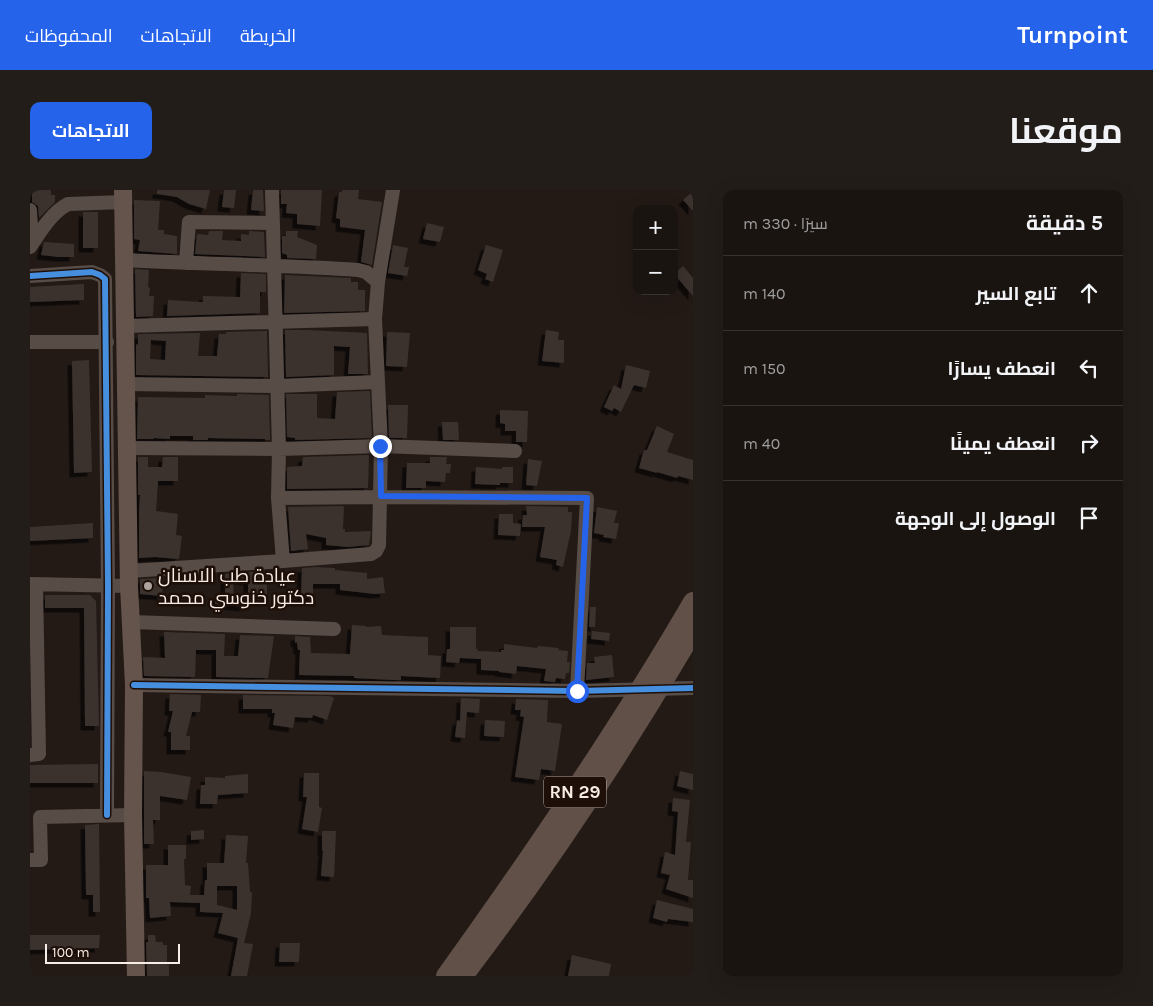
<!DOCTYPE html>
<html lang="ar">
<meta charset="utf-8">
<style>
body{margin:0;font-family:Karla,Cairo,sans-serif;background:#231d19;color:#f1f3f6;direction:rtl}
.controls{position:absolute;right:15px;top:15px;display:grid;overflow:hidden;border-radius:10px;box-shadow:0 5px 20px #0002}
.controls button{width:45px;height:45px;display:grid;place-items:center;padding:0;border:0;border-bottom:1px solid #383330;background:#1a1410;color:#f1f3f6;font:25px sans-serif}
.scale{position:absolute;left:15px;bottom:12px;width:135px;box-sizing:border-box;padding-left:5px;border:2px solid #f7ece6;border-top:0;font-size:14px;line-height:18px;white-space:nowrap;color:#f7ece6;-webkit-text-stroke:4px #1e0f08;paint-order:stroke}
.stop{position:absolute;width:15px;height:15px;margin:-11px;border:4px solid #2563eb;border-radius:50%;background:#fff}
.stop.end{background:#2563eb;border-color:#fff;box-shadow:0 1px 5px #0008}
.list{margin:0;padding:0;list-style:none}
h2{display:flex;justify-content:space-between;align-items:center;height:65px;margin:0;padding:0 20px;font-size:21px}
h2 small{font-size:16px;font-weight:400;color:#9f9e9f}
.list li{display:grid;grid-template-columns:32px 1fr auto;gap:15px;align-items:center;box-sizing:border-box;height:75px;padding:0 20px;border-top:1px solid #383330}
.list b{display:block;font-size:19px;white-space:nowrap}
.list em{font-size:16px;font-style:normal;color:#9f9e9f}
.icon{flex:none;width:28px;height:28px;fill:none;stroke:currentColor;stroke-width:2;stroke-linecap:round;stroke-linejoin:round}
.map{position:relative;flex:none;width:663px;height:786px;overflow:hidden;direction:ltr;border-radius:10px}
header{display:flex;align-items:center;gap:30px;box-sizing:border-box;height:70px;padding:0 25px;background:#2563eb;color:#fff}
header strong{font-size:24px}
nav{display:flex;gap:28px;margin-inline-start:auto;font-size:18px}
.intro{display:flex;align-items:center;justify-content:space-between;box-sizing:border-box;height:120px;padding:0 30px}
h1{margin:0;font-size:35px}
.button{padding:12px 22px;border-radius:10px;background:#2563eb;color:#fff;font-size:18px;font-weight:700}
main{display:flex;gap:30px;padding:0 30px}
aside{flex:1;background:#1a1410;border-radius:10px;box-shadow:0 5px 20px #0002}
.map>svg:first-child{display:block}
</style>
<header>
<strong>Turnpoint</strong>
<nav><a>الخريطة</a><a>الاتجاهات</a><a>المحفوظات</a></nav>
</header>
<div class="intro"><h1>موقعنا</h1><a class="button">الاتجاهات</a></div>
<main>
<aside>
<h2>5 دقيقة<small>سيرًا · 330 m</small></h2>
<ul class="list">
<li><svg class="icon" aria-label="ahead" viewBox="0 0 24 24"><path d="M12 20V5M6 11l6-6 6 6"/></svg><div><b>تابع السير</b></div><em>140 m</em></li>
<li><svg class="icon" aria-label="left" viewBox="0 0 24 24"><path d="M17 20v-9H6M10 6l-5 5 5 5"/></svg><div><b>انعطف يسارًا</b></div><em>150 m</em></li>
<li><svg class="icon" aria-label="right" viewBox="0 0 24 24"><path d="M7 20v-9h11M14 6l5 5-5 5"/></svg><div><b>انعطف يمينًا</b></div><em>40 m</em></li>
<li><svg class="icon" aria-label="arrive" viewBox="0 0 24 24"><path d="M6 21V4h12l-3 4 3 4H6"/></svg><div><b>الوصول إلى الوجهة</b></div></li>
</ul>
</aside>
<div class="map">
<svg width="663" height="786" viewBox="0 0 663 786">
<defs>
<filter id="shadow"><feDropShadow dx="-4.5" dy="4.5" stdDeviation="0" flood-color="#0009"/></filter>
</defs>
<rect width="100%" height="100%" fill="#231a16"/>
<path fill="#3a322e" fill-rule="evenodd" filter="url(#shadow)" d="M2 0H21V5H25V12L9 28 8 16 2 12Z
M127 0H180L176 19 159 14 147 7 127 4Z
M194 0H206L204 18 192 17Z
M223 0H233L234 21 221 20Z
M251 0H292L290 36 267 34V24L256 23 257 14H251Z
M312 0H329L328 9 352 12 342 75 331 72 335 40 310 37V29L306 28 309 2H312Z
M663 1V21L653 10Z
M104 10 130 11 128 40H134V44L147 46V64L108 61 110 50 104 49Z
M53 22H68V58H53Z
M397 33 414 37 410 52 393 49Z
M179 41H193L192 50 211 51V44L219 45V41L234 42 235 67 165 64 167 44 178 45Z
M256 41H268L267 47 287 55 286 69 257 68V65L252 63V46H256Z
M14 52 44 54V67H29L11 65Z
M363 55 378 58 374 77H379L377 86 358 83Z
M456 55 473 60 463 92 455 89 457 84 448 80Z
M653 76 663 88V106L644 84Z
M105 79 119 80 118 97 120 98 119 106H124L123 126 106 127Z
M211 83 236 84V102H230V123L137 126 138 110 170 112H173V106L210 107Z
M255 85 321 88V92H328V100H335V121L254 123Z
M54 94V110L0 112V97Z
M255 140H277L337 143 338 184H318L320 157 304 156V185L256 187Z
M516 140 529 142 528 150H534V173L512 171Z
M237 141 238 187 106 185V154L108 155V144L170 143 168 166H187L189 144H196V142ZM121 150 136 151 135 170 120 169Z
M357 142 380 143 377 177 356 176Z
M59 170 62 282 44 283 42 171Z
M596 175 620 181 616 198 604 195 591 222 584 218 582 221 574 217 584 195 591 199Z
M340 201 342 248 265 250V248L257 247 256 204H287V228L305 229 307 202Z
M207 204 239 205 240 250H235V249L178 248V250H163V246H140V249L124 248V249H107L108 207 175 208V205L207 206Z
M358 215H378L377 248H359Z
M470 220 498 221 497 252H486V241H475V234L470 233Z
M412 232H428L429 250H413Z
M627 236 644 244 637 262 663 270V290L648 286 647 288 627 282V283L609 278 614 260H617Z
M339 265 338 298 257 299V277L272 276 273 267Z
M108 267H118V277H132L133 267H148V291H128L126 321 148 324 146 345 152 346 149 369 125 367 109 368V322L110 305H108Z
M400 267H417L416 274H421L420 283H416L415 292 396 291V298H376L377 273H400Z
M498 269 512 271 507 296 496 295Z
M446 277 472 279V277H483V293H470V295L445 294Z
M314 316 313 339H315V342L341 341 339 355 318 357 296 355V348L276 344 278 359 261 361 258 317Z
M496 316 538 317V322H542L541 341 533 377 526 375 527 370 510 367 515 337H492L493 325H497Z
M567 317 587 321 584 333H589L586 349 573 347 574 345 564 343Z
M469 324H483V333L491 334 490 346 468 345Z
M63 333V348L0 351V337Z
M285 377 305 378V380L337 383V389L353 387 355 403 345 404 310 400V394H283V407H271L272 378Z
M237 381V404H218V391L203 389 204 409 215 410 214 417 185 414V406H195V384Z
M133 388 132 406 110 404V389Z
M15 405H60L66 411 69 536H55L54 418H15Z
M560 417H566L565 437H559Z
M322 435 336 436V437L351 436 352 445 398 447V465L411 466 410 488 371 486V490H363L324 488V486L269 485 270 460H268L267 452 265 453V446L280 447 281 463 320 464Z
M420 437H446V459H448L447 461 471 462V460H474V454L507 458 508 456 529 458 528 460 538 461 537 472H540L539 483H536L535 489 526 488 525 492 514 491 516 479 487 476 486 484 469 482V481L451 480V469L430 468 429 473 416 472 417 459H420Z
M562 441 580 443 579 451 561 449Z
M134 442 195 444 194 466H208L210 445 244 446 238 488 186 487V460H166L165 487 114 486 113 467 135 468Z
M582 465 584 487 556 490 557 473H565L564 467Z
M140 504 171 505 170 522H162L156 546H160V560H141V542H138L143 521H139Z
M213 505 300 506 304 508 297 530 283 525 282 528 265 527 263 538 243 535 245 523H242V519H213Z
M431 508 450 509 449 523 437 522 435 548 425 547 427 530 430 531Z
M486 509 518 510 517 532 532 534 525 581 511 579 509 590 485 587 494 527 490 526 491 520H485Z
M455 530 475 531 474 547 454 546Z
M68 574V593H0V575Z
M114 581 131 582 161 587 157 610 130 606V630H123L124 654H114Z
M650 581 663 584V600L647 596Z
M274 583H289V617L292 618 288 642 272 639 277 607H273Z
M218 584V603L188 605 187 614H170L171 595H175V587L195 588V586Z
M643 608 660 610 656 652H661L658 690H663V708L636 699 640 685 631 683 635 662 645 665 648 622 642 621Z
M69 634 70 722H63V705H56L55 635Z
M174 640V649L161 650V641Z
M292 641H306L304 687 291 686 293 661H292Z
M196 645 218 646 216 673H218L220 702H222L221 723 214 753 223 754 217 786H201L208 748 188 743 193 723 170 722V713L140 712 141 726 120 728 119 708H116V675H138V655H156V669H154L155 695 161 696 160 705H174L175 690H177V673H194ZM187 696H207V720L187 715Z
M627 710 663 719V732L638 729 637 732 623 728Z
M0 745H70L69 758 0 760Z
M118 745H125L126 752H133V755H137V775L139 774V786H117L116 752H118Z
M250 753H270L269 772H249Z
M542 765 581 774 579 786H538Z"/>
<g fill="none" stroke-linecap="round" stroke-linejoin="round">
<path stroke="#584c47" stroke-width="14" d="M242 0 249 259 248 308 253 371
M0 20 2 54
M0 57C11 41 21 23 38 14L93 12
M95 70C172 74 250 75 328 80L336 82 348 92 345 129 95 136
M156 73 159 32 242 33
M0 86 62 82 70 85 75 89 78 396 77 625
M348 92 363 0
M0 152H77
M95 194 247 196 347 192
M98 258 249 259 351 256 345 129
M248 308 351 307 557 308 547 501
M99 381 253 371 341 364 346 361 349 355 351 256 485 261
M0 394 99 396
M101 432 304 439
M104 495 547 501 663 498
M0 565 9 564 6 394
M0 670H11L10 627 103 625"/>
<path stroke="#64544c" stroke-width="18" d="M93 0 99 396 104 495 103 625 106 786"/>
<path stroke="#615048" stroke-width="20" d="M416 786C503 665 588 541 663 412
M433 786C517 676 594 560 663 441"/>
<g stroke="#1e0f08" stroke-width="9">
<path id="cycleway" d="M0 86 62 82 70 85 75 89 78 396 77 625
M104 495 547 501 663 498"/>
</g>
<use href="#cycleway" stroke="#468fdf" stroke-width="6"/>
</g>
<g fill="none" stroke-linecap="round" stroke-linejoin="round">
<path stroke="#2563eb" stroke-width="6" d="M350 256 351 306 557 308 547 501"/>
</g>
<circle fill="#ada29d" stroke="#1e0f08" stroke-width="2" cx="118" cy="396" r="5"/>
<g text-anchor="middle" stroke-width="5" stroke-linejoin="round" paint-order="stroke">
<rect fill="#1e0f08" stroke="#b6aaa3" stroke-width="1" x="514" y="586.5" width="62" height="31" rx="4"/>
<g font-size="18" font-weight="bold" fill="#f7ece6">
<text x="545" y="608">RN 29</text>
</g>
<g font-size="19" fill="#f7ece6" stroke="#1e0f08" text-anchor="start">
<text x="128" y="392">عيادة طب الاسنان<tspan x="128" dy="22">دكتور خنوسي محمد</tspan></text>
</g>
</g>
</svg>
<div class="controls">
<button>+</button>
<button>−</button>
</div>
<div class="scale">100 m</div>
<div class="stop" style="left:547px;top:501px"></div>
<div class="stop end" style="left:350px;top:256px"></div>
</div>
</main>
